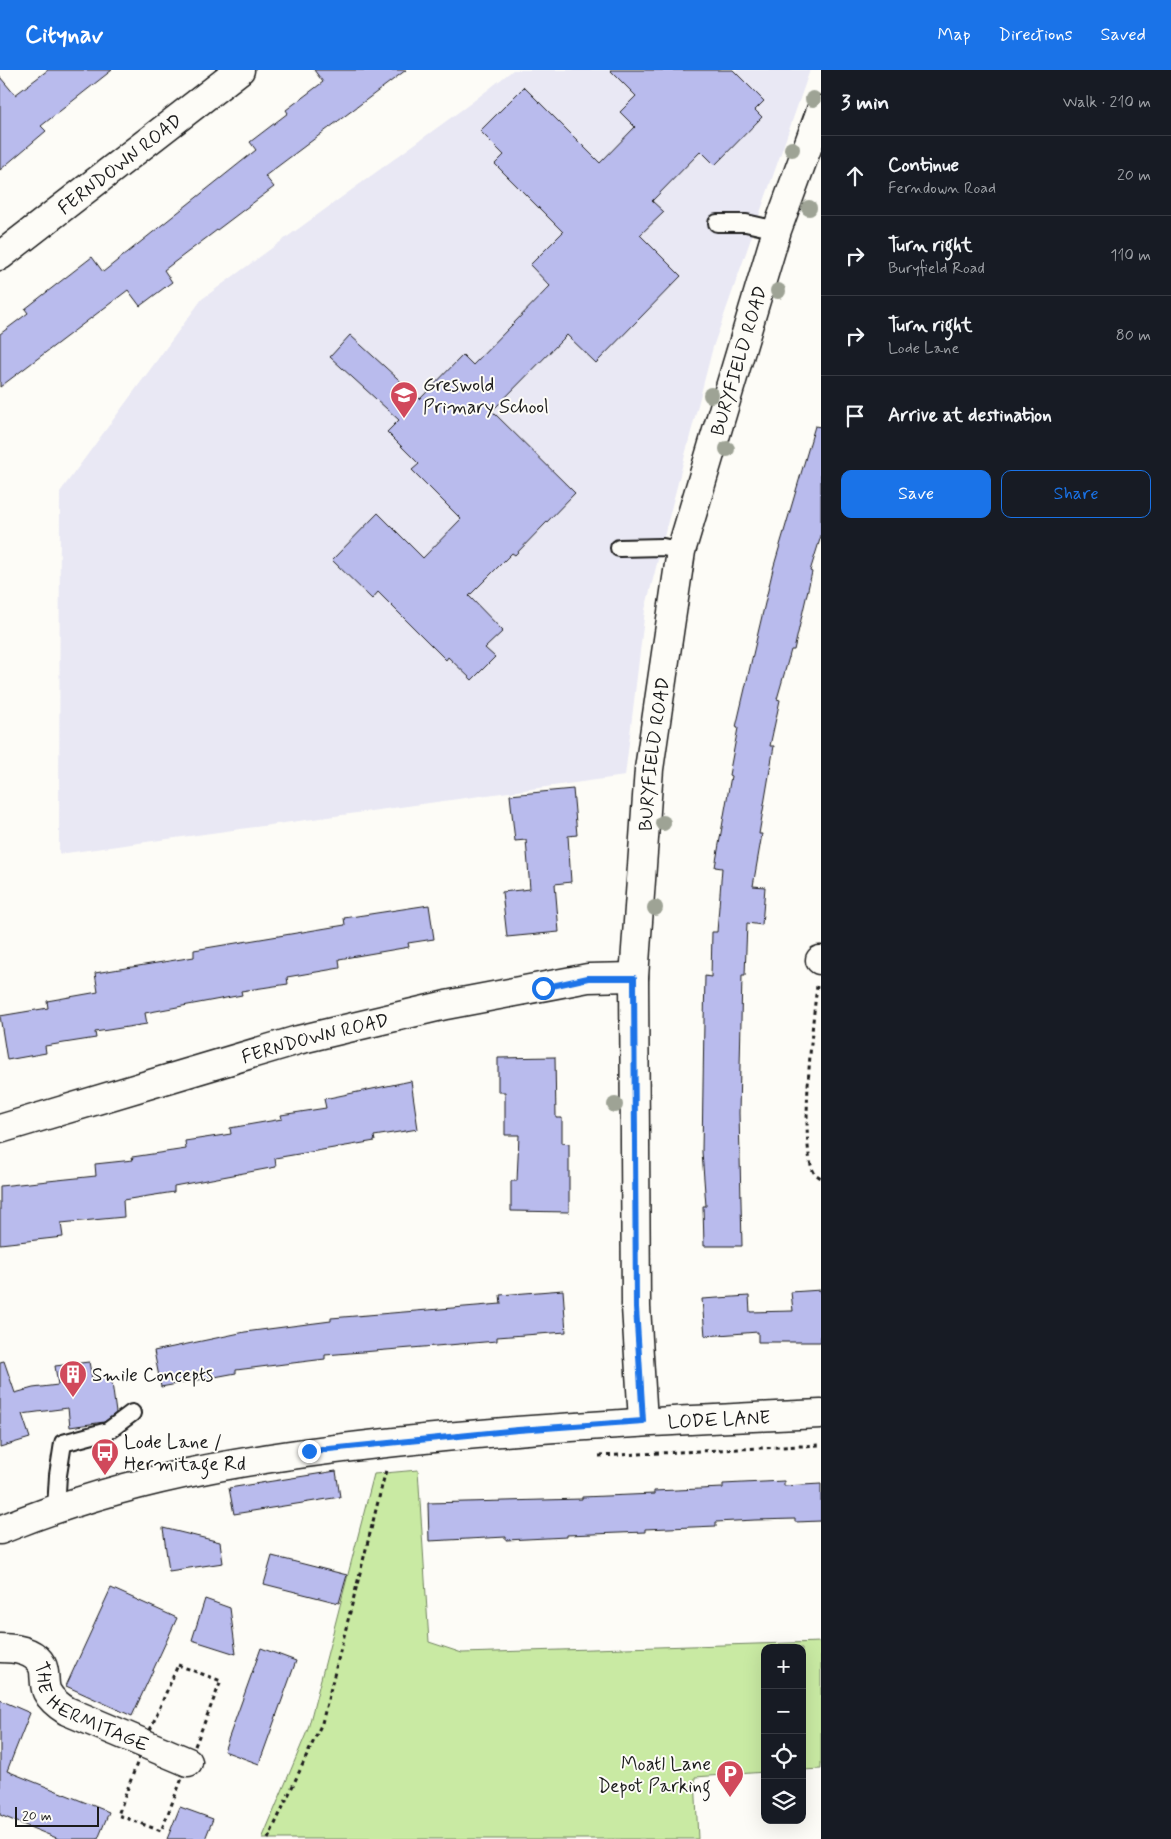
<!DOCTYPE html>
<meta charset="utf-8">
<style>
body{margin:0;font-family:Mynerve,sans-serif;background:#242831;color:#f1f3f6}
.controls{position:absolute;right:15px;bottom:15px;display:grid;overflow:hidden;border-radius:10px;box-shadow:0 5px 20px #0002}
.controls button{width:45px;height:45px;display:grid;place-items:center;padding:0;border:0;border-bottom:1px solid #363941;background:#171b24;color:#f1f3f6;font:25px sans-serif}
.scale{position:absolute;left:15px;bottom:12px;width:84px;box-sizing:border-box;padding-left:5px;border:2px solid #1c1c1c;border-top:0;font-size:14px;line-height:18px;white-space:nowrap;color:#1c1c1c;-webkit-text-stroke:4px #fdfcf7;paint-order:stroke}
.stop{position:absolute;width:15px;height:15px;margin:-11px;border:4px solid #1a73e8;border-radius:50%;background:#fff}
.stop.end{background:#1a73e8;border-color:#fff;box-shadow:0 1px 5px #0008}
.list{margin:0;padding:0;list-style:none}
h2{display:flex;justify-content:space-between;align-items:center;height:65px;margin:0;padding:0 20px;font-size:21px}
h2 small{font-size:16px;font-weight:400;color:#9ea1a6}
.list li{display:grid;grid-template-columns:32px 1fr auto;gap:15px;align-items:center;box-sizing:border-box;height:80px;padding:0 20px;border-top:1px solid #363941}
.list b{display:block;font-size:19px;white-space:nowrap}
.list p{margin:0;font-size:16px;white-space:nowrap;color:#9ea1a6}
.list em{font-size:16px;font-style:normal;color:#9ea1a6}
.actions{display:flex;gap:10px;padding:15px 20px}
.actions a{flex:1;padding:11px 0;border:1px solid #1a73e8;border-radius:10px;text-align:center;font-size:18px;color:#1a73e8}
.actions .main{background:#1a73e8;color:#fff}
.icon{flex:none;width:28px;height:28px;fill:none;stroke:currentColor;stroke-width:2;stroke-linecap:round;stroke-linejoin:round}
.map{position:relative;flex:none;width:821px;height:1769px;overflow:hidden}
header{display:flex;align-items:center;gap:30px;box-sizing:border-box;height:70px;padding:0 25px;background:#1a73e8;color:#fff}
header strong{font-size:24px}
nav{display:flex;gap:28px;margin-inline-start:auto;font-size:18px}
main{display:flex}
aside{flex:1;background:#171b24}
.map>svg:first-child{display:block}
</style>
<header>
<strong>Citynav</strong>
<nav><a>Map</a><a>Directions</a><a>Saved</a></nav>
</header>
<main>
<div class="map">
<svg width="821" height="1769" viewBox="0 0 821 1769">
<rect width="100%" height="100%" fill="#fdfcf7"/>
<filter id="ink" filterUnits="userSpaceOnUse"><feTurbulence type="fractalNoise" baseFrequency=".02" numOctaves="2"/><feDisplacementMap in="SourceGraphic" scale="10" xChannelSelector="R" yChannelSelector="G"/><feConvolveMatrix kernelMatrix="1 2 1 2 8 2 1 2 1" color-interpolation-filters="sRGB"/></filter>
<g filter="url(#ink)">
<path fill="#e9e8f4" d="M513 0H810L713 277 645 540 625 706 59 784 60 422 202 229 471 33Z"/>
<path fill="#c9eaa3" stroke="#728360" d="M418 1400 429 1572 462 1583 821 1572V1699L802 1700V1578H765V1702L695 1707 698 1769H262L308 1659 374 1404Z"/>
<path fill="#b9bbed" stroke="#1c1c1c" d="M48 0H112L41 56 46 61 0 100V7L15 25Z
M314 0H406L265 106 274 117 164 200 172 212 140 236 128 220 0 317V264L28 243 25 239 92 187 103 202 256 80 250 72 288 43 286 40 323 12Z
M610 0H733L764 31 755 40 762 47 715 95 701 81 652 131 664 142 640 165 681 206 596 293 567 265 492 341 575 423 515 485 512 483 469 526 503 561 485 578 495 587 472 610 448 587 446 590 378 522 372 529 332 490 378 443 423 488 461 449 412 400 419 394 387 362 399 350 330 287 350 265 420 329 463 285 473 295 550 216 530 195 563 162 495 94 504 85 480 61 524 17 600 93 635 57 620 42 636 26Z
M815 356 821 357V466L810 501 812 502 794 580H791L777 629 780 630 770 676H774L759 764H762L753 816 765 817 762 855 747 853 745 905H742L739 1043 742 1176H704L703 1136H706L702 1082 704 951 705 906 711 907 712 862H717L722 798 715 797 731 706 729 705 738 658 736 657 773 499Z
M573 719 577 765 568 766 571 812 555 814 559 862 507 867 502 822 530 819 526 770 515 771 510 725Z
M429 835 434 869 408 873 409 877 339 889 340 898 287 907 288 914 241 921 242 925 145 943 147 954 95 962 96 968 45 976 46 983 7 990 0 946 48 938 47 931 98 922 95 903 194 887V880L345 855 344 848Z
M555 987 556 1048H562V1073L569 1074V1142L511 1141V1111H517L519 1065H505V1022H498V988Z
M411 1011 418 1059 374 1066 375 1071 275 1088 276 1097 174 1116V1122L123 1130 124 1147 61 1153 63 1167 0 1174V1116L96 1106 95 1094 133 1090 132 1087 186 1079 185 1071 231 1064 230 1058 282 1049 281 1045 326 1038 324 1029Z
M563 1220 566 1262 497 1267V1271L325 1285V1289L236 1300V1303L161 1317 154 1281 245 1262 331 1251V1248L501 1234 500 1225Z
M821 1220V1272H758V1262L705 1266 702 1229 749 1226 750 1242 793 1241 791 1222Z
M4 1291 15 1323 33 1318 58 1315 55 1296 89 1292 92 1308 111 1305 116 1343 104 1352 70 1357 68 1338 22 1344 30 1368 0 1377V1292Z
M336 1401 340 1427 234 1444 229 1418Z
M784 1411V1416L821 1414V1451L795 1452V1449L755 1450 716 1452V1456L645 1459V1462L567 1465V1467L506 1470V1467L429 1471 428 1433 582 1429V1427L654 1424V1421L723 1418V1414Z
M163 1458 220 1472 223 1493 169 1501Z
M272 1486 347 1505 339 1533 264 1514Z
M111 1518 177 1548 132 1646 66 1616Z
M205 1529 230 1538 236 1584 192 1570Z
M261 1578 296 1591 259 1694 224 1681Z
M0 1630 30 1643 7 1701 109 1742 98 1769H59L0 1745Z
M180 1737 213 1749 205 1769H167Z"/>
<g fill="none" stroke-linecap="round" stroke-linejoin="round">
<g stroke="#1c1c1c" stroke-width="20">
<path id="service" d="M717 153H746L777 160
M619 478 663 477 681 481
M56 1439 58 1405 63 1373 108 1361 132 1343"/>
</g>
<g stroke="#1c1c1c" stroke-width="31">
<g id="minor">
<path id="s1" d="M0 186 240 0"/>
<path d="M820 890H821"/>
<path id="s2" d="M0 1059 298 970 446 935 588 908 634 907"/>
<path id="s3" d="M0 1578C14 1578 34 1580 42 1595 46 1602 43 1614 47 1622 51 1630 59 1636 67 1641L188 1692"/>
</g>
</g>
<g stroke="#1c1c1c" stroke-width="31">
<g id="tertiary">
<path id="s4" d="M643 1351 636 1237 634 907 649 699 681 481 777 160 821 40"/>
</g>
</g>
<g stroke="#1c1c1c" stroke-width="31">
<g id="secondary">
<path id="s5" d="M0 1460C138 1403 276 1384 424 1369 556 1356 688 1350 821 1344"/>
</g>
</g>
<path stroke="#1c1c1c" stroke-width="3" stroke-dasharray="4 4" stroke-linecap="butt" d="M817 916C813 948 798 1082 815 1104 815 1104 821 1108 821 1108
M599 1386 821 1375
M178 1595 221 1611 161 1761 118 1745 144 1674Z
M268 1769 322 1653 386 1400"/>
<use href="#service" stroke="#fdfcf7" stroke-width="16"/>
<use href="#minor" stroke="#fdfcf7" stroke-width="28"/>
<use href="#tertiary" stroke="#fdfcf7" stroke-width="28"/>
<use href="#secondary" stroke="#fdfcf7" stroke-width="28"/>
</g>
<g fill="#9ea395">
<circle cx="813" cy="29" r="8"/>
<circle cx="792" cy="79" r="8"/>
<circle cx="809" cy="138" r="8"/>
<circle cx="778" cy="221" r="8"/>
<circle cx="711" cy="325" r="8"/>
<circle cx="727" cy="379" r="8"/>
<circle cx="663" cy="753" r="8"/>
<circle cx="655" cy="838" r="8"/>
<circle cx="615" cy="1035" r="8"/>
</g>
</g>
<g fill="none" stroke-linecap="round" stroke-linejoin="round" filter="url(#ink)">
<path stroke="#1a73e8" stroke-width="6" d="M309 1381 518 1360 643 1351 636 1237 634 908H588L543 918"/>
</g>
<defs>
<g id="school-pin" transform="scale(1.4375)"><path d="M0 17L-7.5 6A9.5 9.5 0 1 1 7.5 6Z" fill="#d1495b" stroke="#fdfcf7"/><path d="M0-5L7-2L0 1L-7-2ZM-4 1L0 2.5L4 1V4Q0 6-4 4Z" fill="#fff"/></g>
<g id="building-pin" transform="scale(1.4375)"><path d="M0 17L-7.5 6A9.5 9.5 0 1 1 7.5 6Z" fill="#d1495b" stroke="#fdfcf7"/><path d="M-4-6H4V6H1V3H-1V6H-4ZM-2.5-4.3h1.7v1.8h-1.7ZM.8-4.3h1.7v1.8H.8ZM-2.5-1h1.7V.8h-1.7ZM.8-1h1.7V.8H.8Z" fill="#fff"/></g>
<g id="bus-pin" transform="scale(1.4375)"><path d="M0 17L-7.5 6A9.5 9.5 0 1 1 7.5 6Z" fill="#d1495b" stroke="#fdfcf7"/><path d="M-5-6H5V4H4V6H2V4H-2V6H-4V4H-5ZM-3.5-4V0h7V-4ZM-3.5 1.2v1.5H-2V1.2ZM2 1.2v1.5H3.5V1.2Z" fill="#fff"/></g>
<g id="parking-pin" transform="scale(1.4375)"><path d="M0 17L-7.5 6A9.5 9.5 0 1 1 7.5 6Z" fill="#d1495b" stroke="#fdfcf7"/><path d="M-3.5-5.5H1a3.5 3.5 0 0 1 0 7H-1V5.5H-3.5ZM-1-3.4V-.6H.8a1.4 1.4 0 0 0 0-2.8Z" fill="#fff"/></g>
</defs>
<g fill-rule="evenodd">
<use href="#school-pin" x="404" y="325"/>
<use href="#building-pin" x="73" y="1304"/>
<use href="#bus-pin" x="105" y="1382"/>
<use href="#parking-pin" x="730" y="1704"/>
</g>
<g text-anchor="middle" stroke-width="4" stroke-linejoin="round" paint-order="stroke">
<g font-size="19" fill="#1c1c1c" stroke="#fdfcf7">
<text dy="7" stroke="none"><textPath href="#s1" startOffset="151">FERNDOWN ROAD</textPath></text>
<text dy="7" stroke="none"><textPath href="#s4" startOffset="1072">BURYFIELD ROAD</textPath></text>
<text dy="7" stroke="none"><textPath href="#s4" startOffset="668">BURYFIELD ROAD</textPath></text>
<text dy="7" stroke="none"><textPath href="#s2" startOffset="328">FERNDOWN ROAD</textPath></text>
<text dy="7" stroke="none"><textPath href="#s5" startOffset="731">LODE LANE</textPath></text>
<text dy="7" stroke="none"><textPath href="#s3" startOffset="118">THE HERMITAGE</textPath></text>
</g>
<g font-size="19" fill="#1c1c1c" stroke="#fdfcf7" text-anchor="start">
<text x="423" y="321">Greswold<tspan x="423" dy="22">Primary School</tspan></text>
<text x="92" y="1311">Smile Concepts</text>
<text x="124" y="1378">Lode Lane /<tspan x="124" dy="22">Hermitage Rd</tspan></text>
<text x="711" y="1700" text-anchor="end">Moatl Lane<tspan x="711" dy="22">Depot Parking</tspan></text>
</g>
</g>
</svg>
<div class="controls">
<button>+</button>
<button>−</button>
<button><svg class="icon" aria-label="locate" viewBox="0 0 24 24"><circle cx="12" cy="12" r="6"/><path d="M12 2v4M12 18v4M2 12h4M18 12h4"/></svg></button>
<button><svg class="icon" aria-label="layers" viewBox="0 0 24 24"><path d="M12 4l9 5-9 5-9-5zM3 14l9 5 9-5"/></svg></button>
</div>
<div class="scale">20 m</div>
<div class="stop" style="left:543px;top:918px"></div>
<div class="stop end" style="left:309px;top:1381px"></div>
</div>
<aside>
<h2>3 min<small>Walk · 210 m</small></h2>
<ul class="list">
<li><svg class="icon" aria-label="ahead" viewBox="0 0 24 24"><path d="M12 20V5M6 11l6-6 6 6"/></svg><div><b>Continue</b><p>Ferndown Road</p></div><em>20 m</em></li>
<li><svg class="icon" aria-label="right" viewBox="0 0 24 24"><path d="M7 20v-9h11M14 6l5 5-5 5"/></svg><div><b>Turn right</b><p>Buryfield Road</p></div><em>110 m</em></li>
<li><svg class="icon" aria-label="right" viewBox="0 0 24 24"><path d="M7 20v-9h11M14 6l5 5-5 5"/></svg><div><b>Turn right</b><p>Lode Lane</p></div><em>80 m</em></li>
<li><svg class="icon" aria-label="arrive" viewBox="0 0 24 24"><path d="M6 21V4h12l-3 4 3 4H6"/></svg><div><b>Arrive at destination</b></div></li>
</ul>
<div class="actions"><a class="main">Save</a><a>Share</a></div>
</aside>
</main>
